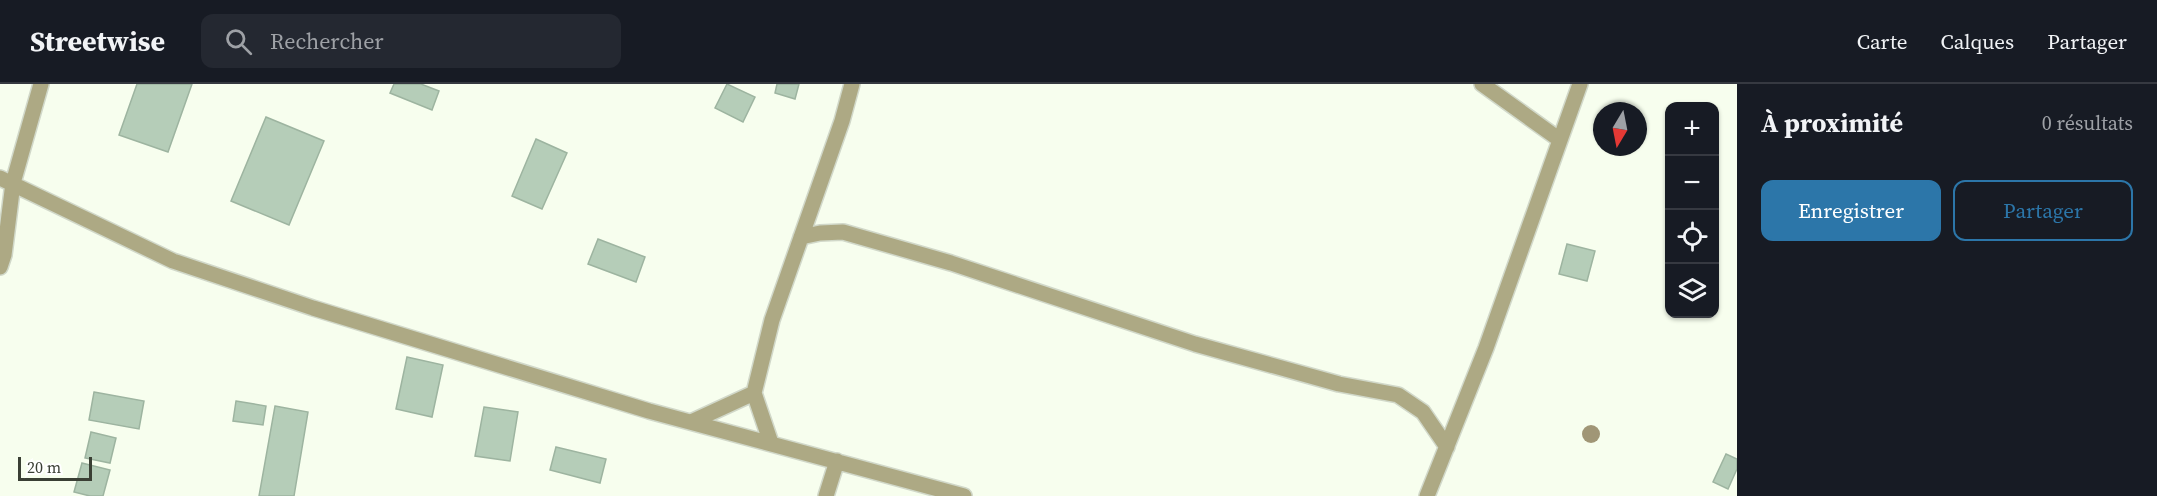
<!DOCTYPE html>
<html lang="fr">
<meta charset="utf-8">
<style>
body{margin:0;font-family:"Source Serif 4",serif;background:#242831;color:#f1f3f6}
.controls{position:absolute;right:18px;top:18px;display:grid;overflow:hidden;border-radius:12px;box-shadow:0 2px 4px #0004}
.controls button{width:54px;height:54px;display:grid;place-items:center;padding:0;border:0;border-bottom:2px solid #363941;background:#171b24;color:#f1f3f6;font:30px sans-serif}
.compass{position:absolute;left:1593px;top:18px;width:54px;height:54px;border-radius:50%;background:#171b24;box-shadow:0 2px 4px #0004;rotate:190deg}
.scale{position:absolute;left:18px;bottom:15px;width:74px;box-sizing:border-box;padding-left:6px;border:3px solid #3a3f34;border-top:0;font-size:16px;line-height:21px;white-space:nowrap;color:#3a3f34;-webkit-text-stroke:4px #fff;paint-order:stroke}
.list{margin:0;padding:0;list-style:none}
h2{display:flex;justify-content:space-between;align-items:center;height:78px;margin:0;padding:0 24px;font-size:26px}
h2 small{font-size:20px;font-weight:400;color:#9ea1a6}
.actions{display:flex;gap:12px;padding:18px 24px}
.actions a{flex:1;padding:14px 0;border:2px solid #2c76a9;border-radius:12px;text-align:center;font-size:21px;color:#2c76a9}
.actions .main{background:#2c76a9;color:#fff}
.icon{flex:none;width:33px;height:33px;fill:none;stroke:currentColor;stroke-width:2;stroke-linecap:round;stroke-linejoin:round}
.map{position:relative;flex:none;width:1737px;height:412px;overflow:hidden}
header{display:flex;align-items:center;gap:36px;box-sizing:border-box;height:84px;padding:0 30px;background:#171b24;border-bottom:2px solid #363941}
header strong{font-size:28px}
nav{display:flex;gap:33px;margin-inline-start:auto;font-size:21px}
.search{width:420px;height:54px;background:#242831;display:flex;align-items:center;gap:15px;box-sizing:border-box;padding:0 21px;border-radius:12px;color:#9ea1a6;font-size:22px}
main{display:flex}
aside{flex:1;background:#171b24}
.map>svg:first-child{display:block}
</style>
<header>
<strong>Streetwise</strong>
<div class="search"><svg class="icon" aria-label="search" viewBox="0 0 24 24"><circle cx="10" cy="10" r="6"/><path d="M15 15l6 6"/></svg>Rechercher</div>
<nav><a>Carte</a><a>Calques</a><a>Partager</a></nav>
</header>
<main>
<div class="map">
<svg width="1737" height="412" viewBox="0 0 1737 412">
<rect width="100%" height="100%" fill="#f7feee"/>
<path fill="#b5cdb8" stroke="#9db4a0" stroke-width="1.5" d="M137 0H192L168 68 119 51Z
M394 0H421L439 7 432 26 390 9Z
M727 0 755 13 743 38 715 24Z
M777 0H799L795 15 775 9Z
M266 33 324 57 289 141 231 117Z
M536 55 567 69 542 125 512 112Z
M598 155 645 173 636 198 588 180Z
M1567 160 1595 167 1587 197 1559 190Z
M407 273 443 281 432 333 396 325Z
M94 308 144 317 139 345 89 336Z
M236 317 266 322 263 341 233 337Z
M275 322 308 328 294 412H259Z
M484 323 518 328 510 377 475 372Z
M91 348 116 354 110 379 85 374Z
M556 363 606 375 600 399 550 386Z
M1726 370 1737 375V385L1728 405 1713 398Z
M82 379 110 386 103 412H90L74 408Z"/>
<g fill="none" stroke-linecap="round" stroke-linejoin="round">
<g stroke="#d1d8c9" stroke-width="18">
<path id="street" d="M1482 0 1560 56
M0 94 173 177 313 224 649 327 964 412
M801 153 820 149 843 148 951 179 1195 260 1339 300 1398 311 1423 328 1447 363
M0 183 4 171 13 99 41 0
M691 338 754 309
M771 359 754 309 772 236 842 37 852 0
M826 412 837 377
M1427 412 1486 264 1580 0"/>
</g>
<use href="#street" stroke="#ada984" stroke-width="15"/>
</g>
<circle fill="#a09676" cx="1591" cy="350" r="9"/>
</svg>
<div class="controls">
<button>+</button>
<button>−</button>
<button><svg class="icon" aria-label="locate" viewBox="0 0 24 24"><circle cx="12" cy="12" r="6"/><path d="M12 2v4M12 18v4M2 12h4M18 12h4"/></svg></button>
<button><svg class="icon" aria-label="layers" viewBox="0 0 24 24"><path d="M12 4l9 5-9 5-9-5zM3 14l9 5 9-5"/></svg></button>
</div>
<svg class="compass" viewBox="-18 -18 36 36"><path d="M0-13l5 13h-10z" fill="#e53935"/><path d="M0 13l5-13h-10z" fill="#9ea1a6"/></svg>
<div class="scale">20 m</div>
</div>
<aside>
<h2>À proximité<small>0 résultats</small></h2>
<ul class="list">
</ul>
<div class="actions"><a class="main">Enregistrer</a><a>Partager</a></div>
</aside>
</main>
